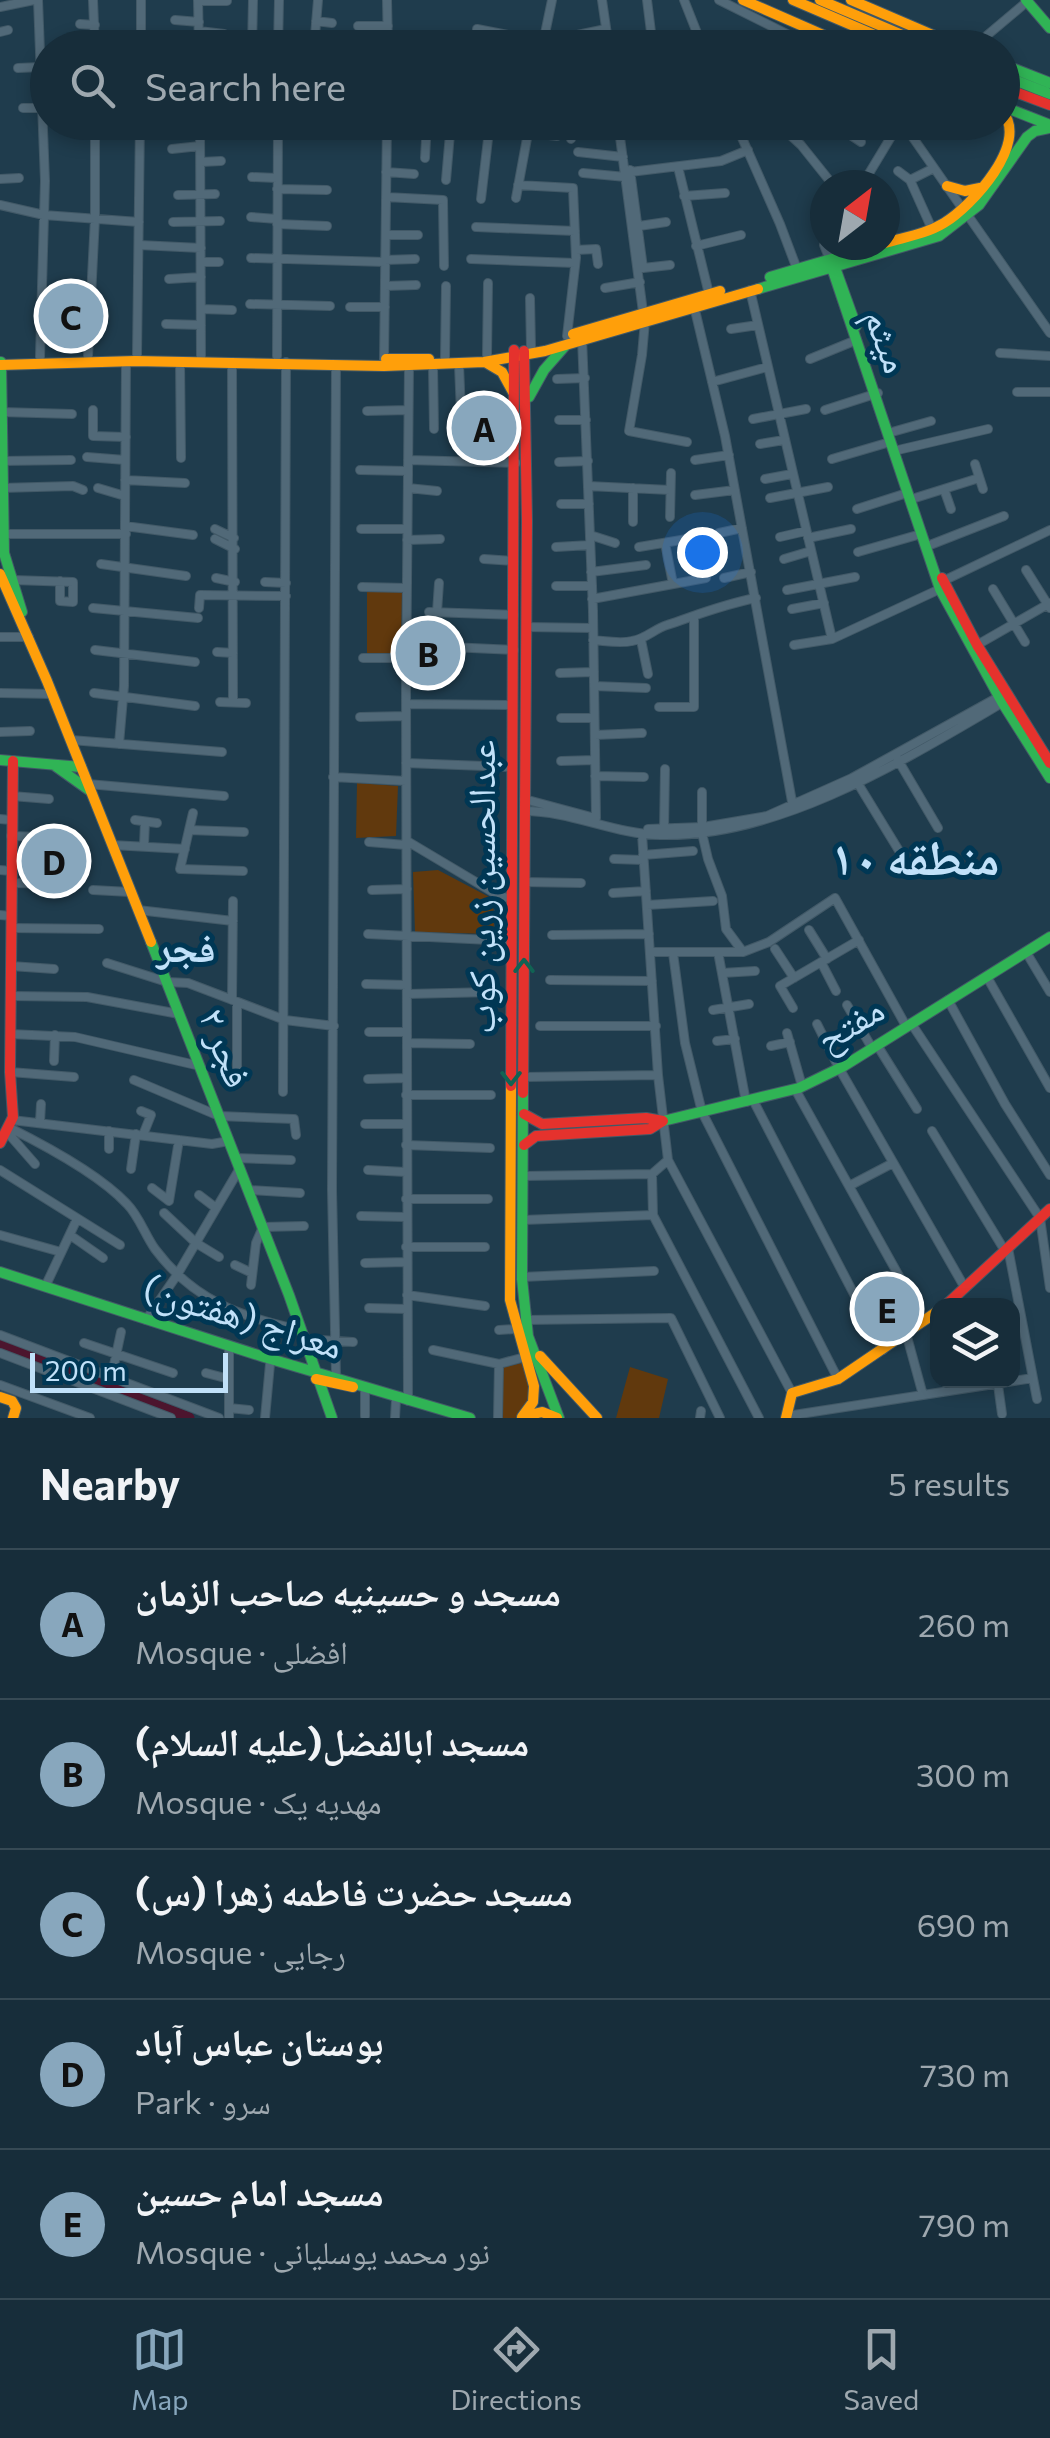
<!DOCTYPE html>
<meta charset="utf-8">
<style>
body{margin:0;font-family:Commissioner,"Noto Naskh Arabic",sans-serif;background:#203542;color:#f1f3f6}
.controls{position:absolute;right:30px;bottom:30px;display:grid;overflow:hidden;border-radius:20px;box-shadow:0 5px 15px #0003}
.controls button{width:90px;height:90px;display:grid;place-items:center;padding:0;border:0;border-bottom:2px solid #364954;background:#172d3a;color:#f1f3f6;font:50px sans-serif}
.compass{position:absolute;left:810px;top:170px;width:90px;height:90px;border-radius:50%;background:#172d3a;box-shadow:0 5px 15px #0003;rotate:31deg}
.scale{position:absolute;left:30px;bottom:25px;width:198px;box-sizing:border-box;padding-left:10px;border:5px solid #c1e1f9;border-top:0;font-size:28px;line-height:35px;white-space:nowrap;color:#c1e1f9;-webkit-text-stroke:8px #003754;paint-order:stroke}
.you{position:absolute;left:702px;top:552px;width:35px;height:35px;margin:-25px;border:8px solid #fff;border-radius:50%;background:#1a73e8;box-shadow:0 0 0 15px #1a73e833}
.badge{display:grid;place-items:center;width:65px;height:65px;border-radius:50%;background:#88a7bd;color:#111;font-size:32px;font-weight:700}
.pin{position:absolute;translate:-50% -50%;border:5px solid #fff;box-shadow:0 2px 10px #0006}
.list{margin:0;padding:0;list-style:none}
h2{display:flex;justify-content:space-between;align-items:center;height:130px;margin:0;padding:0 40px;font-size:42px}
h2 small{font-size:32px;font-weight:400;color:#9ea8af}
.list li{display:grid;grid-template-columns:65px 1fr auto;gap:30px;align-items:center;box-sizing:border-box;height:150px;padding:0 40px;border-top:2px solid #364954}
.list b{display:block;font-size:38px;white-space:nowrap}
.list p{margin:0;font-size:32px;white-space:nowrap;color:#9ea8af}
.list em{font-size:32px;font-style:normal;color:#9ea8af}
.icon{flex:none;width:55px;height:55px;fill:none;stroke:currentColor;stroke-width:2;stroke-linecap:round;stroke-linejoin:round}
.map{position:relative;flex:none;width:1050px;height:1418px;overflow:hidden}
.search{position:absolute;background:#172d3a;box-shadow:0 5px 15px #0003;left:30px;right:30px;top:30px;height:110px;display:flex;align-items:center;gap:25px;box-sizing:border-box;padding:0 35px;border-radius:55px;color:#9ea8af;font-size:38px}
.sheet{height:880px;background:#172d3a}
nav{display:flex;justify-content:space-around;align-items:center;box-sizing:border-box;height:140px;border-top:2px solid #364954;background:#172d3a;font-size:28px;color:#9ea8af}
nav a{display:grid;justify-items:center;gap:5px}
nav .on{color:#88a7bd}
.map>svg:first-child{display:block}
</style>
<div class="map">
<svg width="1050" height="1418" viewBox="0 0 1050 1418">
<rect width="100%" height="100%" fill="#1f3c4d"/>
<path fill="#61390d" d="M367 592H402L401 653H367Z
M357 783 398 786 396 836 356 838Z
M438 870 493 899 494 934 415 932 413 872Z
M522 1363C537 1389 536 1394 518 1418H502L501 1368Z
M630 1367 668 1379 659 1418H616Z"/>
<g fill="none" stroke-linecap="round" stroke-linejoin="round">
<path stroke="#4c152e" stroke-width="11" d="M0 1345 189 1418"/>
<g stroke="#425967" stroke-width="10">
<path id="street" d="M38 0 45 181 40 357
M93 0 95 48
M198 0 199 48
M387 0 388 48
M602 0 609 48
M647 0 653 48
M684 0 703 48
M719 0 815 48
M198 1H227
M0 7 34 0
M175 20 199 22
M316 21 332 23
M80 24 95 25
M358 26H388
M199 31 224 34
M0 32 8 30
M314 45 334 47
M141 48V0
M252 48 253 0
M278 48 279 0
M314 48 318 0
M476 48 477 29 544 42 606 29
M542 48 552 0
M972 48 1029 0
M18 68 41 67
M23 108H42
M200 122 201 361
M322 122 387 128
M501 122 524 132 557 136
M618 122 643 312
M735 122 780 224 797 269
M776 122 801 145 833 185
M831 122 861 142
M902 122 962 208
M252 132H278
M620 133 697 122
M571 139 569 128 619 124
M172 149 200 146
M578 152 623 157
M425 158 427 122
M201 162 221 161
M678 167 709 294
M630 170 643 268 670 265
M898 171 910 180 934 168
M386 172 414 174
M630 172 721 161 748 150
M583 173 626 177
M252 177 277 178
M0 179 19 178
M446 180 451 122
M910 180 932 229
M518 185 573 188 576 258 567 336
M862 185 900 122
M277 189 327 190
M178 195 215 194
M684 196 725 193
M386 197 443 200 444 266
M516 198 530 122
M481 199 490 122
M0 205 44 215 139 222
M251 217 277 219
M969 217 1050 333
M173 222 220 221
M277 224 327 226
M639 226 666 222
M476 227 575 231
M386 235H418
M139 245 201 248
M824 245 830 260
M696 246 741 235
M576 250 596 249 598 264
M251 258 385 262
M471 259 575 263
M385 260 415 259
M201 262H219
M169 279 201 277
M385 286 416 285
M605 288 640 282
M750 290 832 639
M530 298 531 348
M250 304 330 306
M694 306 725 436 793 807
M350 307H385
M201 309 232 310
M645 321 642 355 629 431 687 442
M166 324 201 325
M731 329 758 325
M582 338 593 611 596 818
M1000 353 1050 356
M137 355 140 122
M487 355 488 283
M88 356 95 218V122
M277 356 278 122
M445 359 446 286
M810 359 854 341
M180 361 181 458
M384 361 387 122
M232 362 233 702
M459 365 461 413
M433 366 434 429
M557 379 585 378
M712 382 767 367
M1017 392H1050
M93 410V436L126 437
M825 410 878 393
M367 411 408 410
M1 412 72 414
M753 419 806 409
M559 420H586
M892 432 931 421
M760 444 784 440
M898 450 988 429
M87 457 125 460
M832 459 890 442
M408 460 516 463
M695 460 729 455
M1 461 71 460
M559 462 588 461
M975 464 983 489
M360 470 408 471
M765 479 792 474
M125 480 185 483
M588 486 670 490
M1 488 73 486 83 490
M98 488 125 496
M408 488 437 491
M944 489 951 509
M695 495 735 490
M770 498 828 487
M915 498 979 478
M561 504H589
M857 509 907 493
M670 517 671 473
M633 522V488
M125 526 193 535
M215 529 234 538
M361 529H407
M719 533 742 528
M3 534H126
M590 535 615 543
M780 537 806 531
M808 538 851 529
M215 539 235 549
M407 540 440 539
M665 543 673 584
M930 545 1004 516
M556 547 590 545
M639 547 687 539
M858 552 921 534
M484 559 514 561
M784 559 811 551
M101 564 186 576
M1026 570 1050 608
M591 572 646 565
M216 578 235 582
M724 578 751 572
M13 580 73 582V602L60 601V581
M943 581 1050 530
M265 582 286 583
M556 586H592
M362 587 407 588
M993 589 1025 642
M787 590 855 577
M592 599 706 578
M93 608 198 618
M199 608 200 595 286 596
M792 609 824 603
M429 612 514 615
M437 612 439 583
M526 627 593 628
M0 637H29
M593 640C606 641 620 644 632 641 646 639 654 629 667 625 697 615 724 604 756 598
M641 640 648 674
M406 645 514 650
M794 645 832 639 940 589
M977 645 1050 603
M95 650 195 662
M217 652 233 653
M363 658H406
M560 673 594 672
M594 686 646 688
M0 693 53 694
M94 693 195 706
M220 702 246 703
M406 704 513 705
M659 707H694V617
M360 717 406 716
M561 718H594
M0 732 30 731
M595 735 642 733
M71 740 222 752
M119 744 124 686 126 361
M898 760 938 828
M561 761 595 760
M406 763 513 767
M595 776 644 777
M333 777 406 781
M857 782 901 854
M88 784 224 796
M702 792V833L708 859 722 896 726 929 743 952
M12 796 49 799
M524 799 595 818
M524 811C571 811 614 834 660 835 780 838 906 759 1007 700
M0 819 11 820
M135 820 157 823
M648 829 703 827 767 816 852 778 1004 694
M189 830 193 813
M664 831 665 769
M642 834 658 1075 668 1160 792 1393
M11 836 70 838
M407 841 501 897 512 898
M369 842 406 845
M112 845 185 849
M144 845 145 822
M643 855 693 851
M614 859 643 860
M0 870 11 871
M243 871 180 869 189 830 244 832
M524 882 581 883
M11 883 69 884
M43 883V837
M93 890 130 892
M372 890 407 889
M613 893 646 891
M647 905 713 901
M138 910 233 921
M0 915 11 916
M11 928 99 929
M809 930 827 959
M368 934 512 941
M552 935 649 934
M775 949 794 978
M650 952H743L769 942 835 898 906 1026
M718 952 746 1102
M1026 952 1050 992
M673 953 685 1043 702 1112 838 1379
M821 962 836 991
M107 963 167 982 188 983 285 1020 334 1026
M11 966 54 969
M722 973 755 971
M987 977 1050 1088
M550 980 652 981
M366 984 407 985
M407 994 492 992
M11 996 87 997 179 1014
M232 1000 233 901
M948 1000 1005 1104 1050 1175
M847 1005 872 1048
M793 1008 780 986 859 940
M713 1010 749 1004
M911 1023 1040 1218 1050 1288
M817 1024 839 1068 965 1288
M540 1026H656
M369 1032H407
M787 1033 802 1086
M10 1034 75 1037 200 1066
M717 1041 735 1039
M407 1043 470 1044
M877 1045 917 1109
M771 1046 790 1042
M54 1061 55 1035
M237 1071V1003
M10 1072 74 1077
M524 1077 658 1075
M368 1079 407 1078
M134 1080 219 1116 294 1119 296 1135
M795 1089 924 1321
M283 1092 286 362
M406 1095H491
M753 1100 883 1350
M141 1111 151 1115 143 1135
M12 1120 212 1144 229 1141
M40 1122 41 1104
M365 1124H406
M10 1128C44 1145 101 1176 127 1204 139 1216 145 1235 155 1249 193 1300 240 1317 300 1330
M932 1131 1005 1251
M7 1132 35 1164
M406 1145 490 1148
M109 1149V1131
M235 1158 291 1160
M131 1169 136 1134
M0 1170 120 1245
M368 1170 406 1172
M652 1174 653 1215 759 1418
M524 1176 652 1174 668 1160
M849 1186 893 1163
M152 1188 169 1201 179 1140
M248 1190 300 1193
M199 1195 216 1208
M406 1199H488
M164 1213 196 1243 219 1257
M361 1216 406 1217
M523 1220 653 1215
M0 1235 61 1252
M70 1235 103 1258
M406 1247H485
M1008 1248 1037 1399
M365 1263 406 1262
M235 1265 252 1273
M522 1277 654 1271
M251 1285 256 1243 263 1227 304 1226
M45 1287 77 1219
M407 1295 485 1306
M369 1308 407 1309
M146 1320 177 1275 240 1168
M525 1320 671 1318 720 1418
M499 1330 515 1329
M906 1333 923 1395
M0 1335 219 1418
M303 1339 353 1342
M84 1343 173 1373
M433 1350 499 1364 525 1357
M0 1353 171 1418
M206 1373 229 1379
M336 1376 332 1190 336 365
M111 1379 121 1332
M0 1385 90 1418
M998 1385 1002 1414
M365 1390V1416
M408 1401 406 689 409 366
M229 1408 249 1410
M787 1416 1033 1378
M229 1418V1351
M265 1418 270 1364
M395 1418 396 1400
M498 1418 499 1364
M700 1418 701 1411"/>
</g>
<g stroke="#425967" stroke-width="12">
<path id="fast" d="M1026 0 1050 28
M1002 64 1050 83
M1002 75 1050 94
M1002 106 1050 125
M830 262 940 589 1002 702 1050 778
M833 262 856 326
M770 277 879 245
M758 289 939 236 979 205 1027 137 1035 131 1050 128
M1 362 4 553 22 612
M529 397 544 370 565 346
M0 760 81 767
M54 765 89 790
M151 942 289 1295 332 1418
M523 1093 522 1279 528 1336 559 1418
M663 1121 799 1088 844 1066 1050 937
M0 1272 264 1357 470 1418"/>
</g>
<g stroke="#425967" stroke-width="12">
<path id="slow" d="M743 0 853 48
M793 0 905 48
M820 0 933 48
M851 0 963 48
M947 186 965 191 980 188
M885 243C905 237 926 234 944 223 972 206 1030 143 1002 111
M573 334 720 291
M386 359H429
M485 362 502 372 513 392
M0 365 135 361 384 366 484 362 545 351 758 289
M0 574 47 681 151 942
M511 1086 510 1300 534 1386 533 1402 522 1417
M540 1356 597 1418
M316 1379 353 1387
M0 1397 12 1401 16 1408 13 1418
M525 1416 542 1412 557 1418
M786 1418 792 1393 838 1379 938 1311"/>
</g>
<g stroke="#425967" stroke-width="12">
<path id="jam" d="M1002 87 1050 105
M942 578 977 645 1050 763
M511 1086 514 350
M523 1093 527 521 524 351
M524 1114 542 1124 646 1118 663 1121 650 1129 536 1136 524 1145
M0 1143 13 1117 10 1072 13 761
M945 1306 1050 1209"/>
</g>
<use href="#street" stroke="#516978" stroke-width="8"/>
<use href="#fast" stroke="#30b455" stroke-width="10"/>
<use href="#slow" stroke="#ff9f0a" stroke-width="10"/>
<use href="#jam" stroke="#e5322d" stroke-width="10"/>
</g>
<defs><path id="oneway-chevron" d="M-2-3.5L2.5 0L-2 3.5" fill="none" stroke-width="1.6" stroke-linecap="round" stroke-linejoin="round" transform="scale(2.5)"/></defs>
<g stroke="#116354">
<use href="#oneway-chevron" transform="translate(524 966) rotate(-90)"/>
<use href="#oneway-chevron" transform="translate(511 1078) rotate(90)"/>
</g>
<g text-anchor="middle" stroke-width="10" stroke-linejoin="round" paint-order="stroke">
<g font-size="38" fill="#c1e1f9" stroke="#003754">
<text transform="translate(887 341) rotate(70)" y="13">میثم</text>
<text transform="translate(482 887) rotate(-90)" y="13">عبدالحسین زرین کوب</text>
<text transform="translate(850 1024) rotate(-31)" y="13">مفتح</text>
<text transform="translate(225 1048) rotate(69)" y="13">فجر ۲</text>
<text transform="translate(243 1317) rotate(17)" y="13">معراج (هفتون)</text>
</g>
<g font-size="40" font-weight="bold" fill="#c1e1f9" stroke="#003754">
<text x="186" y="962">فجر</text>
</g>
<g font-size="48" font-weight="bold" fill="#c1e1f9" stroke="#003754">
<text x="915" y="875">منطقه ۱۰</text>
</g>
</g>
</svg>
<div class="controls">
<button><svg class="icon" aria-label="layers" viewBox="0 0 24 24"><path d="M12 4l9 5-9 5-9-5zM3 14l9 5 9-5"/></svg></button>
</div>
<svg class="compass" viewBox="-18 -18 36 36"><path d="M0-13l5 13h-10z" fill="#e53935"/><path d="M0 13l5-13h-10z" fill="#9ea8af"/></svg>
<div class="scale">200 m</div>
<div class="you"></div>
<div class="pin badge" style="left:484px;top:428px">A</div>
<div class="pin badge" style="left:428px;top:653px">B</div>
<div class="pin badge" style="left:71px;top:316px">C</div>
<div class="pin badge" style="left:54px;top:861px">D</div>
<div class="pin badge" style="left:887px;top:1309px">E</div>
<div class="search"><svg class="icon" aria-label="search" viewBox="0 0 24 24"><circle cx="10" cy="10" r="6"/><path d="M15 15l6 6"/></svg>Search here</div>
</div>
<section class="sheet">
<h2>Nearby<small>5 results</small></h2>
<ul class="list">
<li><span class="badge">A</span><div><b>مسجد و حسینیه صاحب الزمان</b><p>Mosque · افضلی</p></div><em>260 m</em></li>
<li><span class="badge">B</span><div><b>مسجد ابالفضل(علیه السلام)</b><p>Mosque · مهدیه یک</p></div><em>300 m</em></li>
<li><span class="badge">C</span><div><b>مسجد حضرت فاطمه زهرا (س)</b><p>Mosque · رجایی</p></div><em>690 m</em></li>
<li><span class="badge">D</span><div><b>بوستان عباس آباد</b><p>Park · سرو</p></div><em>730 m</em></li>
<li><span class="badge">E</span><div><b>مسجد امام حسین</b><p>Mosque · نور محمد یوسلیانی</p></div><em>790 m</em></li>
</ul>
</section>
<nav>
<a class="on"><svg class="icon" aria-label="map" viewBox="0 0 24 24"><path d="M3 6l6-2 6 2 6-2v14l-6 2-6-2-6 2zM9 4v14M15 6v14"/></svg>Map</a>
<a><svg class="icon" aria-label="directions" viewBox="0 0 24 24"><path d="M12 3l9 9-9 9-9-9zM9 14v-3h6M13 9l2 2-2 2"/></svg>Directions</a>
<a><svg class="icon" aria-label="saved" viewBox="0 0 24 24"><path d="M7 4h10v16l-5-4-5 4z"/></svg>Saved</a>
</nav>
